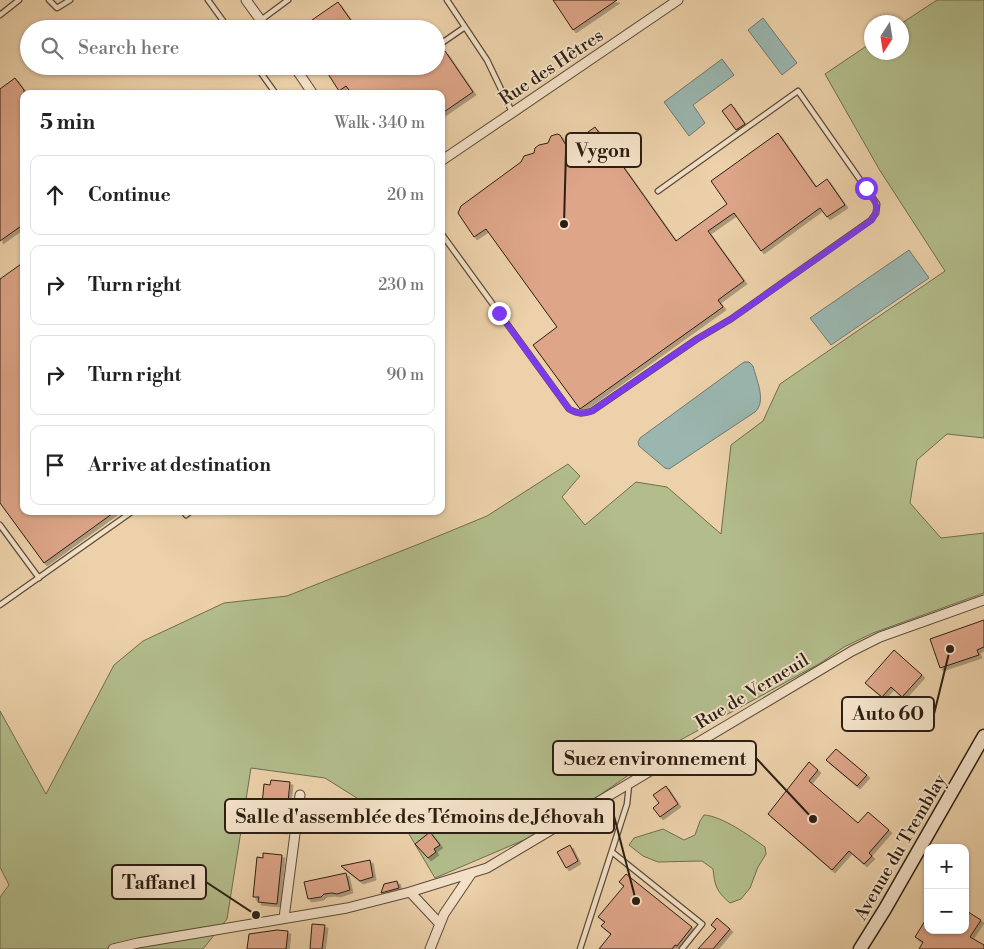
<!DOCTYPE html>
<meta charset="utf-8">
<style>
body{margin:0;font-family:"Libre Bodoni",serif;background:#f2f2f2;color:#222}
.controls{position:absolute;right:15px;bottom:15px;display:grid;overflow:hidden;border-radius:10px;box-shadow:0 1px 4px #0004}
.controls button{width:45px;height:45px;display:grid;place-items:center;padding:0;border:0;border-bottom:1px solid #e0e0e0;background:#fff;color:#222;font:25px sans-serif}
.compass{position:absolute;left:864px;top:15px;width:45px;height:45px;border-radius:50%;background:#fff;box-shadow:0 1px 4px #0004;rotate:192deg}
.stop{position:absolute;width:15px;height:15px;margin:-11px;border:4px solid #7c3aed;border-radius:50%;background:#fff}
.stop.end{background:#7c3aed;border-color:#fff;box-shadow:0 1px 5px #0008}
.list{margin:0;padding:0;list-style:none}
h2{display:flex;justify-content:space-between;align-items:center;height:65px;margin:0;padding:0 20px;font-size:21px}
h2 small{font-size:16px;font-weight:400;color:#767676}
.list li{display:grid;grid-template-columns:32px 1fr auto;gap:15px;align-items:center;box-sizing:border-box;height:80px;margin:0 10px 10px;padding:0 10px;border:1px solid #e0e0e0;border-radius:10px}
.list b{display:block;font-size:19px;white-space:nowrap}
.list em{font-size:16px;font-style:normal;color:#767676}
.icon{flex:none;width:28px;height:28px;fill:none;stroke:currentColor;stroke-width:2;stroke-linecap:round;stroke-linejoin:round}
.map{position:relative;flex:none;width:984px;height:949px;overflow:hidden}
.search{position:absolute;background:#fff;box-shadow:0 1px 4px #0004;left:20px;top:20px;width:425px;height:55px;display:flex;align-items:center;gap:12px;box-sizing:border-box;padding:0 18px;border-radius:28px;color:#767676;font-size:19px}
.panel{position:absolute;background:#fff;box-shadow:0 1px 4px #0004;left:20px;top:90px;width:425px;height:425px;border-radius:10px}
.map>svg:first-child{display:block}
</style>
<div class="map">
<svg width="984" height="949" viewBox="0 0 984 949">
<defs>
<filter id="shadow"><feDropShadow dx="3" dy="3" stdDeviation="0" flood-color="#0004"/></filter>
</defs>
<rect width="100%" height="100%" fill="#ecd1aa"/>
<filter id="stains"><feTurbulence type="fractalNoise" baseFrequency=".004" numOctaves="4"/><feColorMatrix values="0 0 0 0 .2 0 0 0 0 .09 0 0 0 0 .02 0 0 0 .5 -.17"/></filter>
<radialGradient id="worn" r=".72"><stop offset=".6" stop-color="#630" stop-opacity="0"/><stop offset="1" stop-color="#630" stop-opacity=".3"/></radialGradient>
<path fill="#b3bd8c" stroke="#6f6e4f" d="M937 0H984V438L947 434 917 460 910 503 941 538 984 533V593L873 633 844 647 819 664 675 743 552 828 435 878 406 829 325 778 251 768 227 919 203 949H0V897L9 885 0 867V711L46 794 114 665 143 641 224 603 287 596 419 544 487 516 568 464 580 476 562 497 585 525 636 482 667 487 721 534 731 445 763 421 780 384 945 271 879 169 825 74 871 43 872 52H902V23Z
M704 815C722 816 750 836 765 847L766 854 758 867 750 888 741 899 730 903C716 891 715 886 713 869L702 861 658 862 643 856 629 845 634 838 663 829 684 840 695 835 700 821Z"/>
<path fill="#9ab6af" stroke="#6e7970" d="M763 18 797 63 782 75 748 30Z
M722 59 734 75 693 105 705 123 689 136 664 102Z
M909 250 929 278 831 345 810 318Z
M744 362H749L753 366C756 379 767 401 755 412L669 469 665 468 639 446 638 442 640 438Z"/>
<path fill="#dea589" stroke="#2b1e12" filter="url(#shadow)" d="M553 0H617L573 30Z
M338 2 357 29H299Z
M445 51 473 92 441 114V94H352L346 86 339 91 323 66H382L385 70 390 66H436V57Z
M15 78 24 90V224L0 241V89Z
M731 104 745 124 736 130 722 111Z
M595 127 676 241 727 204 711 181 778 133 816 187 827 179 845 205 827 217 820 208 761 251 734 213 708 231 744 281 718 300 723 307 580 409 533 345 557 327 486 229 474 237 458 213 461 206 521 162 524 156 534 153 535 148 539 145 548 143 551 136 557 134 560 135 567 147Z
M24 262V511H116L44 563 0 503V279Z
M984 620V647L977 650 979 655 940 668 930 639Z
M894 650 922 675 902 697 891 687 882 697 865 683Z
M836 749 867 775 857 786 826 760Z
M809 762 818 770 809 781 858 823 868 812 889 830 869 853 872 856 864 864 849 851 832 870 768 814Z
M271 780 290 782 285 831 266 830V824H260L264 784 270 785Z
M666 786 678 804 660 817 653 808 659 803 653 795Z
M430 832 440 845 434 849 436 852 428 858 415 844Z
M570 845 578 861 566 868 557 852Z
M263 853 282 855 277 904 258 902 259 897H253L257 857 263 858Z
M370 860 373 877 360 881 341 866Z
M346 873 350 890 337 894 332 893 324 894 321 897 308 899 304 882Z
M626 874 692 927 677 946 675 945 672 949H599L611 934 601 926 605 922 598 917 624 886 619 882Z
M397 881 399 888 381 893 384 884Z
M965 910 981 920 970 937 984 945V949H919L923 942 915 937 928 916V930H965Z
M717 918 730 929 713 949H698L716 929 711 925Z
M312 924 325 925 322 949H310Z
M277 930 288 931 286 949H247L249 934Z"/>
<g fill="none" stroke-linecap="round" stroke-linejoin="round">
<g stroke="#5b4b38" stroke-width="7">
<path id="lane" d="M49 0 57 8 70 0
M208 0 229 29
M447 0 487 60 512 112
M0 15 19 0
M261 20 288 0
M436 47 465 27
M256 66 276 94
M441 233 569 409C578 414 582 414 592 411L697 339 731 319 871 220 876 213 877 204 798 91 658 191
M183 511 186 515 191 511
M0 525 39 578
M0 605 133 511
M612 852 702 924 682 949
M580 949 627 804 629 785"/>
</g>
<g stroke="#5b4b38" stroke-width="11">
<path id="street" d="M246 0 267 29
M294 66 313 94
M441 161 678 0
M410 892 439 923
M284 918 300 795
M113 949 138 943 347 908 410 892 487 868 852 651 880 637 984 600
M430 949 444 914 471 874"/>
</g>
<g stroke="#2b1e12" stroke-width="15">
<path id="secondary" d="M860 949 885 909 984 736"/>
</g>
<use href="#lane" stroke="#f3e1c8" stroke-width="4.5"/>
<use href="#street" stroke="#f3e1c8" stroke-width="9"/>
<use href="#secondary" stroke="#f3e1c8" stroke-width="12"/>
</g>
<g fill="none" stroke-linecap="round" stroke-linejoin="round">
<path stroke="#7c3aed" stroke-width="6" d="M499 313 569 409C578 414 582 415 592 411L697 339 731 319 872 220C881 205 874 201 866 188"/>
</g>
<g text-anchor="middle" stroke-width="4" stroke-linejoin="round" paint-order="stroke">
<g font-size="18" fill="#2b1e12" stroke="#f3e1c8">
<text transform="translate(551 67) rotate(-34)" y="6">Rue des Hêtres</text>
<text transform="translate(752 691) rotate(-31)" y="6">Rue de Verneuil</text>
<text transform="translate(900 847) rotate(-60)" y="6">Avenue du Tremblay</text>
</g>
</g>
<path fill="none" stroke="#2b1e12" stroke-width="2" d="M564 224L566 150M950 649L934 714M813 819L756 758M636 901L614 816M256 915L206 882"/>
<g fill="#2b1e12" stroke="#f3e1c8" stroke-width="2">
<circle cx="564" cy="224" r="5"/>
<circle cx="950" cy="649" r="5"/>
<circle cx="813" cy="819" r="5"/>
<circle cx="636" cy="901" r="5"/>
<circle cx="256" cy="915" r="5"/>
</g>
<g fill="#f3e1c8" stroke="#2b1e12" stroke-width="2">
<rect x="566" y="133" width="75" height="34" rx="5"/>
<rect x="842" y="697" width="92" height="34" rx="5"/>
<rect x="553" y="741" width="203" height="34" rx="5"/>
<rect x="225" y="799" width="389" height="34" rx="5"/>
<rect x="112" y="865" width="94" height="34" rx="5"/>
</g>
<g font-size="19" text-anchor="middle" font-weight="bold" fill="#2b1e12">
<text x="603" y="157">Vygon</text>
<text x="888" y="720">Auto 60</text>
<text x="655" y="765">Suez environnement</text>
<text x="420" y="823">Salle d'assemblée des Témoins de Jéhovah</text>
<text x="159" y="889">Taffanel</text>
</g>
<rect width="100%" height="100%" filter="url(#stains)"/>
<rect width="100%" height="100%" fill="url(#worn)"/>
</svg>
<div class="controls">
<button>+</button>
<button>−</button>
</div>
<svg class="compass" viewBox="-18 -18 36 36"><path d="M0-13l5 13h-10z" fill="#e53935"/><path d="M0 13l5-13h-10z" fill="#767676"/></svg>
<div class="stop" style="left:866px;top:188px"></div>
<div class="stop end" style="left:499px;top:313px"></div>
<div class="search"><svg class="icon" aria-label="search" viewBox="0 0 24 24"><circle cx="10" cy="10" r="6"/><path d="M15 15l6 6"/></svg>Search here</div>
<section class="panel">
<h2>5 min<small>Walk · 340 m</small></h2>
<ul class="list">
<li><svg class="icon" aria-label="ahead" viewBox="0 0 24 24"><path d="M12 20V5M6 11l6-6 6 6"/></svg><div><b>Continue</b></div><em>20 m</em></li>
<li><svg class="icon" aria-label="right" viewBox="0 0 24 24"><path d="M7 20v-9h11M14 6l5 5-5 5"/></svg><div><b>Turn right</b></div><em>230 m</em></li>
<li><svg class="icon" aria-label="right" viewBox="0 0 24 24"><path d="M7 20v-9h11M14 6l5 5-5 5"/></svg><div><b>Turn right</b></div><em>90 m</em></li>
<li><svg class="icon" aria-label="arrive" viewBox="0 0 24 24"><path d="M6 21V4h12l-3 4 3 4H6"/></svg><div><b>Arrive at destination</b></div></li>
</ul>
</section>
</div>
